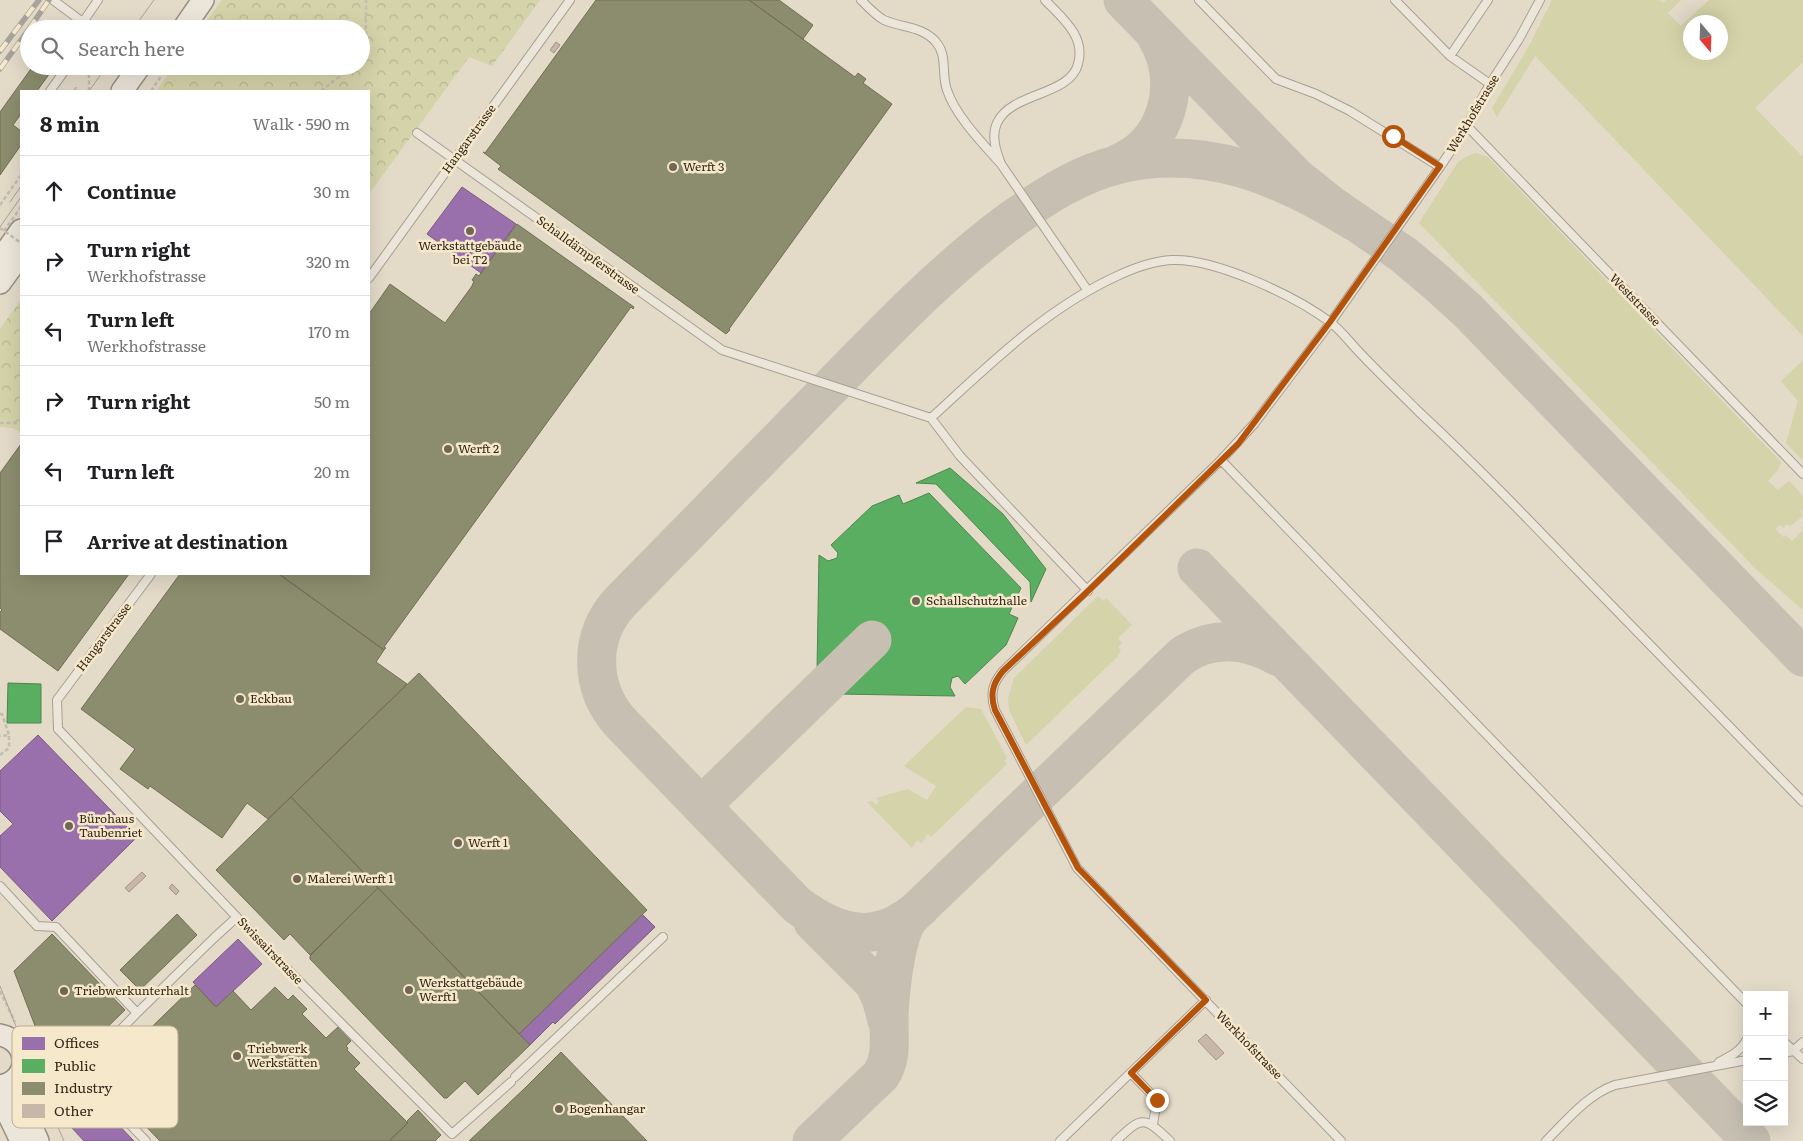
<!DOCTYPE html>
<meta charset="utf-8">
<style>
body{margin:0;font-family:Literata,serif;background:#f6f6f6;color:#202124}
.controls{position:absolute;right:15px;bottom:15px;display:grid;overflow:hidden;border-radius:0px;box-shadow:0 5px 20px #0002}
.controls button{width:45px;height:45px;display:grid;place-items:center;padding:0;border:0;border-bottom:1px solid #e0e0e0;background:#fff;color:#202124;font:25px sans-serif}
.compass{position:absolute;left:1683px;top:15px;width:45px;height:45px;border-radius:50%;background:#fff;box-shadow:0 5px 20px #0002;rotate:161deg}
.stop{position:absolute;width:15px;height:15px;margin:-11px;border:4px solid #b45309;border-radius:50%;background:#fff}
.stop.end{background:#b45309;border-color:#fff;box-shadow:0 1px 5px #0008}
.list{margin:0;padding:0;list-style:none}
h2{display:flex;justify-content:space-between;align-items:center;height:65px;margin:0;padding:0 20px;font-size:21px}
h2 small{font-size:16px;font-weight:400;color:#757577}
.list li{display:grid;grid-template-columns:32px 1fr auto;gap:15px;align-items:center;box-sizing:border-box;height:70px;padding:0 20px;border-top:1px solid #e0e0e0}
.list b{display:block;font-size:19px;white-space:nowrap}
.list p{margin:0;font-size:16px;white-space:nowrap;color:#757577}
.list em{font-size:16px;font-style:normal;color:#757577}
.icon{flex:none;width:28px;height:28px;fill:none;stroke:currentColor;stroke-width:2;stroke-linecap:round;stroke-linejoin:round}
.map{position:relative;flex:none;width:1803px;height:1141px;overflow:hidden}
.search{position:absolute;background:#fff;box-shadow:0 5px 20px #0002;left:20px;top:20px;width:350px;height:55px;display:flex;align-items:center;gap:12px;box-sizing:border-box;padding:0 18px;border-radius:28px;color:#757577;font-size:19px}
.panel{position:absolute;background:#fff;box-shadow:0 5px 20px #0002;left:20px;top:90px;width:350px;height:485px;border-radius:0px}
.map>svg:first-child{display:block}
</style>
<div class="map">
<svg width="1803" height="1141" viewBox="0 0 1803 1141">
<defs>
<pattern id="forest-crowns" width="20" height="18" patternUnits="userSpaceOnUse" patternTransform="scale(1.25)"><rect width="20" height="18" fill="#d4d3a9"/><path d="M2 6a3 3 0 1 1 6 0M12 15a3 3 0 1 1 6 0" fill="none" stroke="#b7b591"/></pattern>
</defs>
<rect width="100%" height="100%" fill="#e3dac8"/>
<path fill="#d4d3a9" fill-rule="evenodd" d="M1552 0H1659L1663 3 1666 0H1681L1668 13 1681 26 1709 0H1803V62L1755 108 1803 157V336L1535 56 1497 117 1492 108 1529 46ZM1720 22V52H1690V22Z
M1475 153 1488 157 1781 462 1778 470 1768 481 1778 490 1789 481 1803 496V509L1801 512 1803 516 1790 526 1787 524 1783 528 1780 525 1775 529 1783 537 1786 535 1792 541 1803 530 1801 528 1803 526V610L1756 569 1419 223 1458 162 1466 157Z
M1803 360V461L1786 443 1798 401 1781 381Z
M1098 596 1103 601 1106 598 1132 625 1118 638 1122 643 1118 647 1121 650 1117 657 1026 745 1009 710 1008 698 1014 678Z
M966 707 981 709 1007 758 1004 761 1007 764 931 837 928 834 925 837 926 838 921 843 917 840 912 848 867 802 872 801 876 805 879 801 876 798 908 789 927 800 936 786 904 766Z"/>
<path fill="url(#forest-crowns)" d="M222 0H540L492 66 469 57 369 194V91H156L174 66H361V29H201Z
M21 299V432L12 428 0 427V329Z"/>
<path fill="#9970ab" stroke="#7b5a80" d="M462 187 516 224 481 273 427 234Z
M38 735 137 837 52 921 0 867V836L13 824 0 811V771Z
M642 914 655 927 555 1024 553 1022 530 1045 519 1034Z
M238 939 262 964 216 1007 193 982Z
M85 1090 134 1141H84L72 1128 78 1123 65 1109Z"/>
<path fill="#5aae61" stroke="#4f864c" d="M950 468 1003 514 1046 569 1031 602 1030 582 936 484 916 483Z
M929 493 1021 588 1009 614 1018 618 1006 645 965 684 958 676 952 678 950 687 955 696 839 694 833 685 835 676 831 678 826 677 817 671 819 555 828 561 837 558 838 553 831 545 872 506 899 495 903 504Z
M8 683 41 684V723H7Z"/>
<path fill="#8c8c6e" stroke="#726e55" d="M596 0H749L855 77 858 73 866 79 863 83 892 104 729 329 730 330 726 334 498 169 501 166 483 152 485 153Z
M749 0H779L813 25 803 39Z
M33 66H55L37 91H21V114L13 125 21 131V145L0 175V112Z
M517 224 634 307 633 309 631 307 384 647 386 648 384 650 279 574H369V314L390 284 445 323 472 286 474 281 472 280 476 274 479 276 481 273Z
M21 444V574H129L58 671 0 629V612L2 610 0 608V473Z
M180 574H279L384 650 376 662 407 684 268 819 247 803 222 838 150 786 148 789 120 769 135 749 81 709Z
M419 673 647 910 519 1034 291 797Z
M291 797 378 888 310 955 290 934 284 940 216 870Z
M378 888 530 1045 478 1095 465 1081 447 1098H444L310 959V956Z
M177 914 197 935 140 990 120 970Z
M52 934 125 1010 55 1078 14 971Z
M195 985 216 1007 233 991 251 1010 275 987 288 1000 293 995 307 1009 302 1014 326 1038 338 1027 351 1041 346 1046 348 1048 347 1050 360 1063 354 1069 408 1123 389 1141H160L99 1078Z
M561 1052 647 1141H469L525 1088Z
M418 1110 441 1135 435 1141H389L408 1123 406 1122Z"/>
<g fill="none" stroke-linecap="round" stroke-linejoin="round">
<path stroke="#c6bfb2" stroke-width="39" d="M1123 0 1296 177 1331 205 1404 255 1436 282 1468 311 1803 657
M1117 164C1167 144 1184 84 1157 38
M1197 568 1751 1141
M701 806 872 640
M921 907C879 945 840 937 797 905L621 723C589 688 588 636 621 601 684 536 748 472 811 407 875 342 937 275 1010 221 1044 197 1078 174 1120 164 1206 144 1283 177 1355 222
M813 922 874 983 881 998 887 1020
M812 1141 881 1075C892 1058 889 1041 889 1022 889 998 895 935 910 917L1182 656C1213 635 1247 639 1279 657"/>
</g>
<path fill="#c7b7a9" stroke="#a39588" d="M556 42 560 45 554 53 550 50Z
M142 872 146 876 129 892 125 888Z
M172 884 179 891 176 895 169 888Z
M1206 1034 1224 1053 1216 1060 1198 1041Z"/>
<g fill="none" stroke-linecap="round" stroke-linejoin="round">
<g stroke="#a89f92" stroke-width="10">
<path id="lane" d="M53 0 92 29
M861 0C868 7 875 15 884 20 902 28 922 26 936 42 948 56 941 74 947 90 955 115 983 144 1001 164 996 151 991 136 997 123 1011 92 1070 96 1078 64 1086 36 1062 18 1045 0
M1199 0 1276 79 1316 94 1350 111 1440 167
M1395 0 1450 56 1490 84
M83 22 98 0
M1450 56 1488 0
M50 91 68 66
M1467 126 1803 474
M417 133 722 350 931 418 960 456 1088 591
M1001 164 1088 291
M369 278 570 0
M931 418C989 365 1045 309 1117 276 1134 268 1153 261 1172 260 1215 258 1295 296 1330 322 1341 330 1351 344 1361 354 1380 374 1399 392 1418 411 1474 463 1527 518 1580 573 1654 649 1729 726 1803 802
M1221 460 1747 1004
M151 574 57 700 58 729 271 953 452 1134 511 1082
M0 886 37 926 56 927 137 1013 214 938 237 917
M137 1013 79 1072 146 1141
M1784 1042 1803 1059
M1784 1053 1793 1051 1803 1042
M1719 1062C1731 1056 1741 1051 1747 1039
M1131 1073 1157 1100 1153 1124
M515 1077 663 937
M1060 1141 1206 1000
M1116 1141C1142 1116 1144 1116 1170 1141
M1341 1141 1077 868 995 710C990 695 992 684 1003 671L1221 460 1254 424 1331 322 1440 167 1467 126 1490 84 1519 39 1540 0
M1546 1141C1567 1120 1587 1095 1615 1085L1747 1060"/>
</g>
<g stroke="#978e82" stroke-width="24">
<path id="secondary" d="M183 29 203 0
M122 91 140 66
M0 260 21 230
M0 283 21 254
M0 1035C31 1041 31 1081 0 1086
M18 1077C18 1099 29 1121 38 1141
M0 1097 21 1141"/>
</g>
<path stroke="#c3bcb1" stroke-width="2.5" stroke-dasharray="4 2.5" stroke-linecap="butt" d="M361 54 366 43V0
M74 91 76 88 79 91
M89 91V72L93 66
M151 91 168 66
M321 91 353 66
M0 205 21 175
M0 423H21
M0 714H2L9 735 0 736
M0 755 9 748V735
M0 991 15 1022"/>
<use href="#lane" stroke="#ebe5da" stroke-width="8"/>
<use href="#secondary" stroke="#ebe5da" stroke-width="21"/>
<path stroke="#a9a49b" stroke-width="1" d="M133 29 154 0
M89 91 107 66
M10 202 21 186
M0 227 21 197
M0 986 38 1082 64 1141"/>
<g stroke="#a9a49b" stroke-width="5.5">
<path id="rail" d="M29 29 49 0
M0 51 39 0
M0 69 29 29"/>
</g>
<use href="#rail" stroke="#f6e8cb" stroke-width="4" stroke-dasharray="11" stroke-linecap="butt"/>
<path stroke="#c3bcb1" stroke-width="2.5" stroke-dasharray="4 2.5" stroke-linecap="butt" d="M0 228 21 243
M4 231 21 207"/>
</g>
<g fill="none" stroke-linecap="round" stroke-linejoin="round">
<path stroke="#b45309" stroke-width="6" d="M1157 1100 1131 1073 1206 1000 1078 868 995 710C990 695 992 684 1003 671L1088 591 1238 444 1330 322 1440 166 1393 136"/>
</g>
<g fill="#726657" stroke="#f6e8cb" stroke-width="2">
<circle cx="673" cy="167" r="5"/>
<circle cx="470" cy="231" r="5"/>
<circle cx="448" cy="449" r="5"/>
<circle cx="916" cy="601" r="5"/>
<circle cx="240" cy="699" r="5"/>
<circle cx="69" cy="826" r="5"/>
<circle cx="458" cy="843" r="5"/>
<circle cx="297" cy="879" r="5"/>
<circle cx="409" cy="990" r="5"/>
<circle cx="64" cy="991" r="5"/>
<circle cx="237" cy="1056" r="5"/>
<circle cx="559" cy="1109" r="5"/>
</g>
<g text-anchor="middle" stroke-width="5" stroke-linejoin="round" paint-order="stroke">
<g font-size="12" fill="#35271a" stroke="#f6e8cb">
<text transform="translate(1473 114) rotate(-59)" y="4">Werkhofstrasse</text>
<text transform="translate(469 139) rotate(-54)" y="4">Hangarstrasse</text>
<text transform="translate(588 255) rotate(36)" y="4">Schalldämpferstrasse</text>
<text transform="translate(1635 300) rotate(46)" y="4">Weststrasse</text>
<text transform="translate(104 637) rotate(-53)" y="4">Hangarstrasse</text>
<text transform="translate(270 951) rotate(46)" y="4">Swissairstrasse</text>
<text transform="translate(1249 1045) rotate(46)" y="4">Werkhofstrasse</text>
</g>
<g font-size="12" fill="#35271a" stroke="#f6e8cb" text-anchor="start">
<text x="683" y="171">Werft 3</text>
<text x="470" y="250" text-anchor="middle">Werkstattgebäude<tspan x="470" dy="14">bei T2</tspan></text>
<text x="458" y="453">Werft 2</text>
<text x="926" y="605">Schallschutzhalle</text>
<text x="250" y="703">Eckbau</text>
<text x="79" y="823">Bürohaus<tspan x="79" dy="14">Taubenriet</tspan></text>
<text x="468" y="847">Werft 1</text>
<text x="307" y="883">Malerei Werft 1</text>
<text x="419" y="987">Werkstattgebäude<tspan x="419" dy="14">Werft1</tspan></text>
<text x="74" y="995">Triebwerkunterhalt</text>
<text x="247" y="1053">Triebwerk<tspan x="247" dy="14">Werkstätten</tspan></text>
<text x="569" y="1113">Bogenhangar</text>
</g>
</g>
<rect x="12" y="1026" width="166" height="102" rx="8" fill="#f6e8cb" stroke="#bcae96" stroke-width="1"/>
<rect x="22" y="1037" width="23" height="13" fill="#9970ab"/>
<rect x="22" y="1059" width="23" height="14" fill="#5aae61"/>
<rect x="22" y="1082" width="23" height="13" fill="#8c8c6e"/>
<rect x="22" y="1104" width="23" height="14" fill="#c7b7a9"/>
<g font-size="14" fill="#35271a">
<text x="54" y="1048">Offices</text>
<text x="54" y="1071">Public</text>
<text x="54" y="1093">Industry</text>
<text x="54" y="1116">Other</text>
</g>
</svg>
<div class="controls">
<button>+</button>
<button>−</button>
<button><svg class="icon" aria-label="layers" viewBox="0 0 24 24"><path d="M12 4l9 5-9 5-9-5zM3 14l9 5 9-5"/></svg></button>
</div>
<svg class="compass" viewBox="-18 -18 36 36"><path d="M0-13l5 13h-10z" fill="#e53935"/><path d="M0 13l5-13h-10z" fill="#757577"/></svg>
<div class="stop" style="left:1393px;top:136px"></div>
<div class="stop end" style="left:1157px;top:1100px"></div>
<div class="search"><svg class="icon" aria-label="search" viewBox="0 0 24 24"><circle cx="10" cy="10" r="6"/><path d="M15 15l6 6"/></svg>Search here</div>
<section class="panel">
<h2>8 min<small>Walk · 590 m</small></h2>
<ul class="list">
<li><svg class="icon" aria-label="ahead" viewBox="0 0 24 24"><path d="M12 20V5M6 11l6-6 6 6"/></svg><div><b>Continue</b></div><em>30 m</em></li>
<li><svg class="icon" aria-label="right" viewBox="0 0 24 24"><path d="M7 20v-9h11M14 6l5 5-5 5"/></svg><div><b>Turn right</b><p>Werkhofstrasse</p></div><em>320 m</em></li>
<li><svg class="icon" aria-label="left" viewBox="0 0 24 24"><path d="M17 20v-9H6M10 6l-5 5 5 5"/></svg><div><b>Turn left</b><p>Werkhofstrasse</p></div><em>170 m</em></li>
<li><svg class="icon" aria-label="right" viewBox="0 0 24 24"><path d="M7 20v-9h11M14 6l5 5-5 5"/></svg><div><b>Turn right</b></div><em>50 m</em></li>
<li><svg class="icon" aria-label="left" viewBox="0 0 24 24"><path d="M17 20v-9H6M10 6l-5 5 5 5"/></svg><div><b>Turn left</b></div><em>20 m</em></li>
<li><svg class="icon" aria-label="arrive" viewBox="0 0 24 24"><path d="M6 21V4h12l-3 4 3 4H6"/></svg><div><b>Arrive at destination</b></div></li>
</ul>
</section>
</div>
